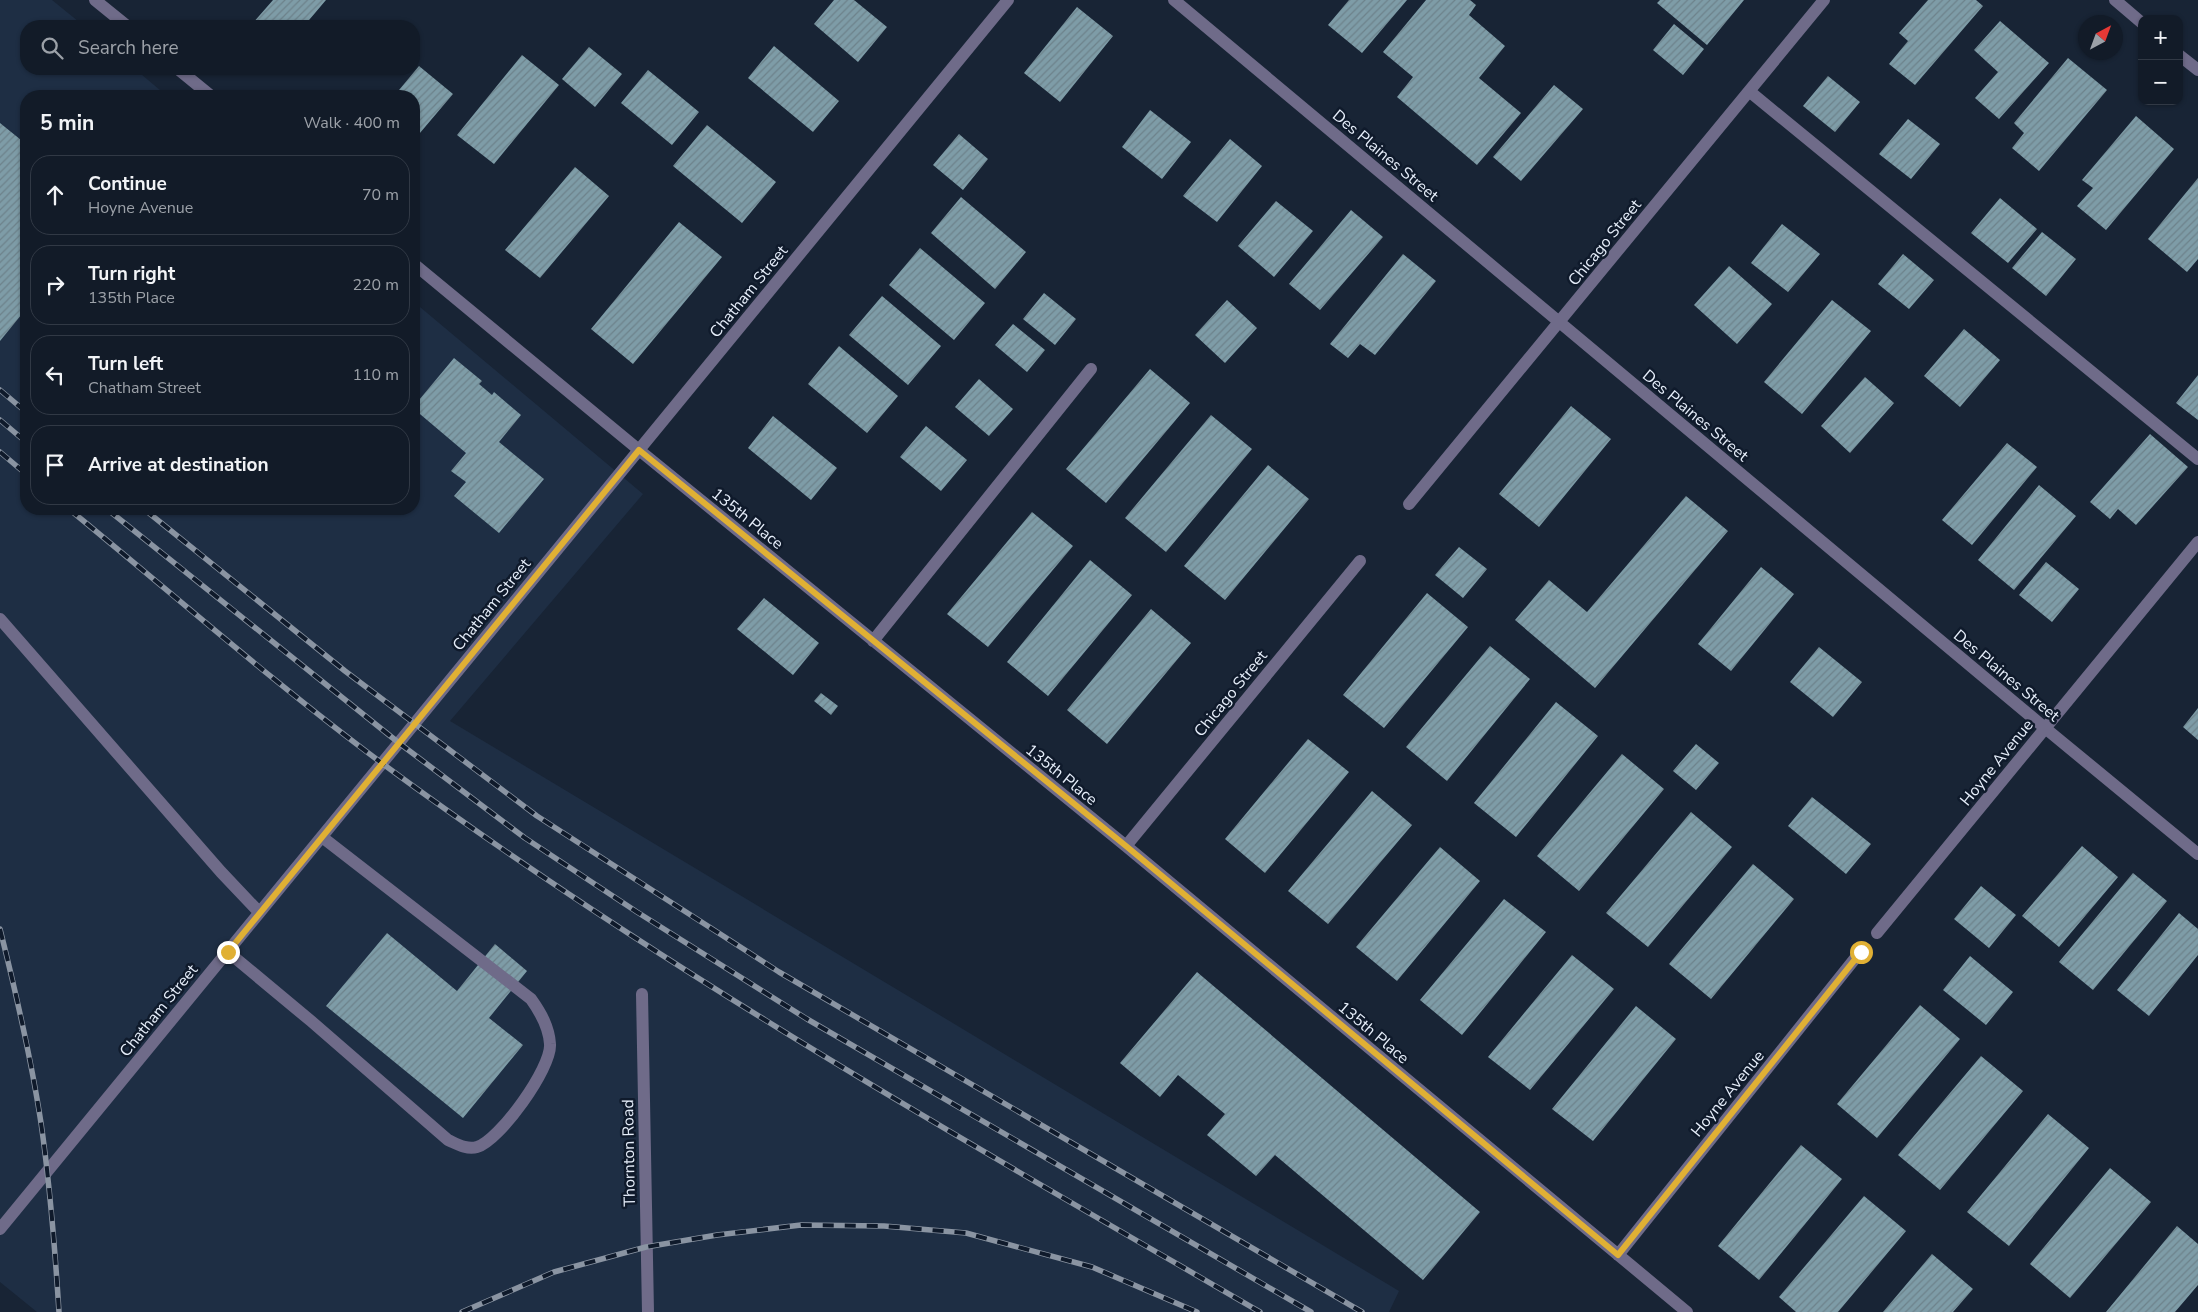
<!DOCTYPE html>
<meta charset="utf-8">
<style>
body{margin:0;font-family:"Nunito Sans",sans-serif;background:#1b2430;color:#f1f3f6}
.controls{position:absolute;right:15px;top:15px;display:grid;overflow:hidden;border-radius:10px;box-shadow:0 1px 4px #0004}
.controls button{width:45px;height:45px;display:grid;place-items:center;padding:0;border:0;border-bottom:1px solid #313945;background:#121b28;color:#f1f3f6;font:25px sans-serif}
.compass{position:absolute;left:2078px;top:15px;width:45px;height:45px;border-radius:50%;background:#121b28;box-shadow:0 1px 4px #0004;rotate:41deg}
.stop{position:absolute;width:15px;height:15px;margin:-11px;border:4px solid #e0b034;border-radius:50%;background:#fff}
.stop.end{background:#e0b034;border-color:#fff;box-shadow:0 1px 5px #0008}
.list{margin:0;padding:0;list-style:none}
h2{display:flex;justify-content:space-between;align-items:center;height:65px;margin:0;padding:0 20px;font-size:21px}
h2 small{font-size:16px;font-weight:400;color:#9ca1a8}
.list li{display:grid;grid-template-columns:32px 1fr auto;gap:15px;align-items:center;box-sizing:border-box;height:80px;margin:0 10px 10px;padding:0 10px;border:1px solid #313945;border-radius:20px}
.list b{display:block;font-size:19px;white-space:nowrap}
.list p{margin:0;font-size:16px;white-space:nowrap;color:#9ca1a8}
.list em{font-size:16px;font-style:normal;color:#9ca1a8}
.icon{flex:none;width:28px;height:28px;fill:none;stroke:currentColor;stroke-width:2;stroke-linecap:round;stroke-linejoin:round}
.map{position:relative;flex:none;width:2198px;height:1312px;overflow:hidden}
.search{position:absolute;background:#121b28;box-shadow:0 1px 4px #0004;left:20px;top:20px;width:400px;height:55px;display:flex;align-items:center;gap:12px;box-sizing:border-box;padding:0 18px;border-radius:20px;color:#9ca1a8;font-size:19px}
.panel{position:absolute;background:#121b28;box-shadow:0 1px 4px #0004;left:20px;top:90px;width:400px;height:425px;border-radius:20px}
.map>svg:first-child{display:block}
</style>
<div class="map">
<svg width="2198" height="1312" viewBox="0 0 2198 1312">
<defs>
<pattern id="building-hatch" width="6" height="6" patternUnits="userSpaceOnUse" patternTransform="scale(1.25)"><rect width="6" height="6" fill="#7e9ca7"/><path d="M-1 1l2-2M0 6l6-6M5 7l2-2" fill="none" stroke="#6d828b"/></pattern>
</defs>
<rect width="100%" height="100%" fill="#182435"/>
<path fill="#1e2e44" d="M0 0H52L84 26H26V69H135L167 96H26V509H414V302L643 494 450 721 1399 1291 1389 1312H37L0 1282Z"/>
<path fill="url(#building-hatch)" d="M273 0H326L304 26H254L252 24Z
M834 0H854L887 27 858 62 814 24Z
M1349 0H1407L1362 53 1328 25Z
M1426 0H1470L1476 5 1469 15 1505 46 1479 78 1521 113 1477 165 1397 97 1413 77 1383 52Z
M1660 0H1744L1707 45 1657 3Z
M1928 0H1976L1983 6 1915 85 1889 64 1908 41 1899 33Z
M1077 7 1113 36 1060 102 1024 73Z
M2000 21 2049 63 1999 119 1975 98 1998 72 1974 50Z
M1674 24 1704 49 1683 75 1653 50Z
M774 46 839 101 813 132 748 78Z
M589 47 622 74 595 107 562 79Z
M522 55 559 85 494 164 457 135Z
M2068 58 2107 90 2039 171 2012 148 2024 133 2014 123Z
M419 66 453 94 414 140V96H394Z
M648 70 699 112 672 145 621 103Z
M1828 76 1860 102 1835 132 1803 106Z
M1554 85 1583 109 1521 181 1493 157Z
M1150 110 1191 142 1162 179 1122 147Z
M2136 116 2174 149 2106 230 2077 206 2093 188 2082 180Z
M1908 119 1940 144 1911 179 1879 154Z
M0 123 26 144V309L0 341Z
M707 125 776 182 742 223 673 166Z
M959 134 988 159 963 190 933 165Z
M1230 139 1262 166 1217 222 1183 196Z
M575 167 609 196 540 278 505 250Z
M2198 178V259L2187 272 2148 239Z
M961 197 1026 252 995 289 931 233Z
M2000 198 2037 229 2008 263 1971 233Z
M1276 201 1313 231 1274 277 1238 246Z
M1351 210 1383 237 1320 310 1289 284Z
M679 222 722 257 633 364 591 329Z
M1782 224 1820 254 1788 292 1751 263Z
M2042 232 2076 259 2046 296 2012 268Z
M920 248 985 303 954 340 889 285Z
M1403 254 1436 281 1375 355 1360 344 1348 358 1330 344Z
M1903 254 1934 280 1909 309 1878 284Z
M1729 266 1772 304 1737 344 1694 305Z
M1044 293 1076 319 1055 345 1023 319Z
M882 296 941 346 908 385 849 335Z
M1227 300 1257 328 1225 363 1195 335Z
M1832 300 1871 331 1802 414 1764 382Z
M1013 324 1045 350 1027 372 995 345Z
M1964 329 2000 360 1960 407 1924 376Z
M839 346 898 396 867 433 808 384Z
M454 358 482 381 479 384 492 395 494 392 521 415 499 442 544 479 499 533 454 496 466 482 451 471 466 453 414 409V406Z
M1150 369 1190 403 1106 503 1066 469Z
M2198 375V420L2176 403Z
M1865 377 1894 403 1850 453 1821 426Z
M979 379 1013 409 989 436 955 407Z
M1571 406 1611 439 1539 527 1499 494Z
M1211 415 1252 449 1166 552 1125 518Z
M773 416 837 468 811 500 748 448Z
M926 426 967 460 941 491 900 457Z
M2150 434 2188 467 2136 525 2118 509 2110 519 2090 502Z
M2007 443 2037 467 1972 545 1942 520Z
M1268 465 1309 499 1225 600 1184 566Z
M2039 485 2076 516 2014 590 1978 560Z
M1686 496 1728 531 1595 688 1515 620 1549 580 1587 612Z
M1032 512 1073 546 988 647 947 614Z
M1459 547 1487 569 1463 598 1435 575Z
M1090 560 1132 595 1048 696 1007 662Z
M2046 562 2079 589 2052 622 2019 595Z
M1761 567 1794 594 1731 671 1698 644Z
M1427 593 1468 627 1384 728 1343 695Z
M764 598 819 643 793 675 737 629Z
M1151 609 1191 643 1107 744 1067 710Z
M1490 646 1530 679 1447 781 1406 747Z
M1819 647 1862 682 1833 717 1790 682Z
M821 693 838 706 831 715 814 701Z
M1556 702 1598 736 1516 837 1474 803Z
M2198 708V740L2183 727Z
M1308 739 1349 772 1265 873 1225 839Z
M1696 744 1719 763 1696 790 1673 771Z
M1622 754 1664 789 1579 891 1537 856Z
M1372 791 1412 825 1328 924 1288 891Z
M1812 797 1871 844 1846 874 1788 826Z
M1691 812 1732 847 1648 947 1606 913Z
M2082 846 2118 877 2059 947 2022 916Z
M1440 847 1480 881 1397 981 1356 947Z
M1753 864 1794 899 1711 999 1669 964Z
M2133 873 2167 901 2093 990 2059 962Z
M1981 886 2016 915 1989 948 1954 919Z
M1504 899 1546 932 1462 1035 1420 1000Z
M2179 913 2198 929V955L2149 1016 2117 990Z
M387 933 457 991 495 944 527 971 489 1018 523 1045 463 1118 326 1006Z
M1572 955 1614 989 1530 1090 1488 1057Z
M1970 956 2013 992 1986 1025 1943 990Z
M1197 972 1480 1212 1423 1280 1275 1155 1256 1176 1207 1135 1225 1114 1178 1075 1160 1097 1120 1063Z
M1920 1005 1960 1039 1877 1138 1837 1104Z
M1636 1006 1676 1039 1593 1141 1552 1109Z
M1981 1056 2023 1091 1940 1190 1898 1155Z
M2048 1114 2089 1148 2009 1246 1967 1212Z
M1801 1145 1842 1179 1759 1280 1718 1246Z
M2110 1168 2151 1202 2070 1298 2030 1264Z
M1864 1196 1906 1231 1838 1312H1796L1779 1297Z
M2177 1226 2198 1244V1285L2175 1312H2106Z
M1932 1254 1973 1289 1953 1312H1883Z"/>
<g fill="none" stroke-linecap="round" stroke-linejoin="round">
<path stroke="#6f6b89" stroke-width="12" d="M95 0 127 26
M1174 0 2045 728 2198 854
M2115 0 2142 23
M2179 55 2198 70
M178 69 211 96
M1749 91 2198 459
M414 264 639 450 1126 846 1687 1312
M1409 504 1824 0
M0 619 221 872 259 912
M873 641 1091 369
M1126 846 1360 561
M1877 933 2198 542
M228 952 311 1021 448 1140C457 1144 467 1150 477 1147 499 1141 552 1068 550 1044 549 1027 541 1013 531 999L322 837
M642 994 648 1312
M0 1229 1008 0
M1618 1255 1861 951"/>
<g stroke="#8a94a2" stroke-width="5.5">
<path id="rail" d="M0 390 26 412
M0 420 26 442
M0 452 26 474
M69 509C173 594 275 684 383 764 661 969 962 1139 1260 1312
M107 509 399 743 525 838 637 912 807 1019 1311 1312
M144 509 345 671 537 816 779 972 1362 1312
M0 929C16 993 31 1058 41 1123 50 1185 55 1249 59 1312
M462 1312 554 1272 646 1247 717 1235 801 1225 884 1226 966 1233 1092 1267 1197 1312"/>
</g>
<use href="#rail" stroke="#0f1a2b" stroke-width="4" stroke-dasharray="11" stroke-linecap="butt"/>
</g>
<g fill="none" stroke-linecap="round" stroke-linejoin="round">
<path stroke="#e0b034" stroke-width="6" d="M228 952 639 450 1126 846 1618 1255 1861 952"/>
</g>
<g text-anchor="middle" stroke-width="5" stroke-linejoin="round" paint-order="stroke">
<g font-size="16" fill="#e6eefa" stroke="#0f1a2b">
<text transform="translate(1386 155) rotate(40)" y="6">Des Plaines Street</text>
<text transform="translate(1604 242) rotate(-51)" y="6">Chicago Street</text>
<text transform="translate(748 291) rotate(-51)" y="6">Chatham Street</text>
<text transform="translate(1696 415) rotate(40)" y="6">Des Plaines Street</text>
<text transform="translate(748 518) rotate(39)" y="6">135th Place</text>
<text transform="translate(491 604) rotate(-51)" y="6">Chatham Street</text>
<text transform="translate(2007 675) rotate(40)" y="6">Des Plaines Street</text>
<text transform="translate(1230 693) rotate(-51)" y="6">Chicago Street</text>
<text transform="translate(1996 762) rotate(-51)" y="6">Hoyne Avenue</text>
<text transform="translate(1062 774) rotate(39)" y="6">135th Place</text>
<text transform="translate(158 1010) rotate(-51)" y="6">Chatham Street</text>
<text transform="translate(1374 1032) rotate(40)" y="6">135th Place</text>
<text transform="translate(1727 1093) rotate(-51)" y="6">Hoyne Avenue</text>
<text transform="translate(628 1153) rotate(-91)" y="6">Thornton Road</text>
</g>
</g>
</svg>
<div class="controls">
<button>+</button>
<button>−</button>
</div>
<svg class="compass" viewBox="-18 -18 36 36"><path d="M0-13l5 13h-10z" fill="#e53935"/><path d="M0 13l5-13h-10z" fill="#9ca1a8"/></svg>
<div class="stop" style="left:1861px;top:952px"></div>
<div class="stop end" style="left:228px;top:952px"></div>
<div class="search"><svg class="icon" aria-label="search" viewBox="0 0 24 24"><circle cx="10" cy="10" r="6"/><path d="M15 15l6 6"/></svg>Search here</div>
<section class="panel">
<h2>5 min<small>Walk · 400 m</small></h2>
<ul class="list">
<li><svg class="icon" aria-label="ahead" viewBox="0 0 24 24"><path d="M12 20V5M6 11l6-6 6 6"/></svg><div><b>Continue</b><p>Hoyne Avenue</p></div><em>70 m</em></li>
<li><svg class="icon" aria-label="right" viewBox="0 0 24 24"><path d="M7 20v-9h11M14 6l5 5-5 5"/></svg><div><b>Turn right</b><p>135th Place</p></div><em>220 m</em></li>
<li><svg class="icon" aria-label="left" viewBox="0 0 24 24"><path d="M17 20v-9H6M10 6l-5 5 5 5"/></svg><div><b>Turn left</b><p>Chatham Street</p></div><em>110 m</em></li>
<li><svg class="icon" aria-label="arrive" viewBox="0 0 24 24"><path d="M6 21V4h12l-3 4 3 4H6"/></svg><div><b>Arrive at destination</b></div></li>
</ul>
</section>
</div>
